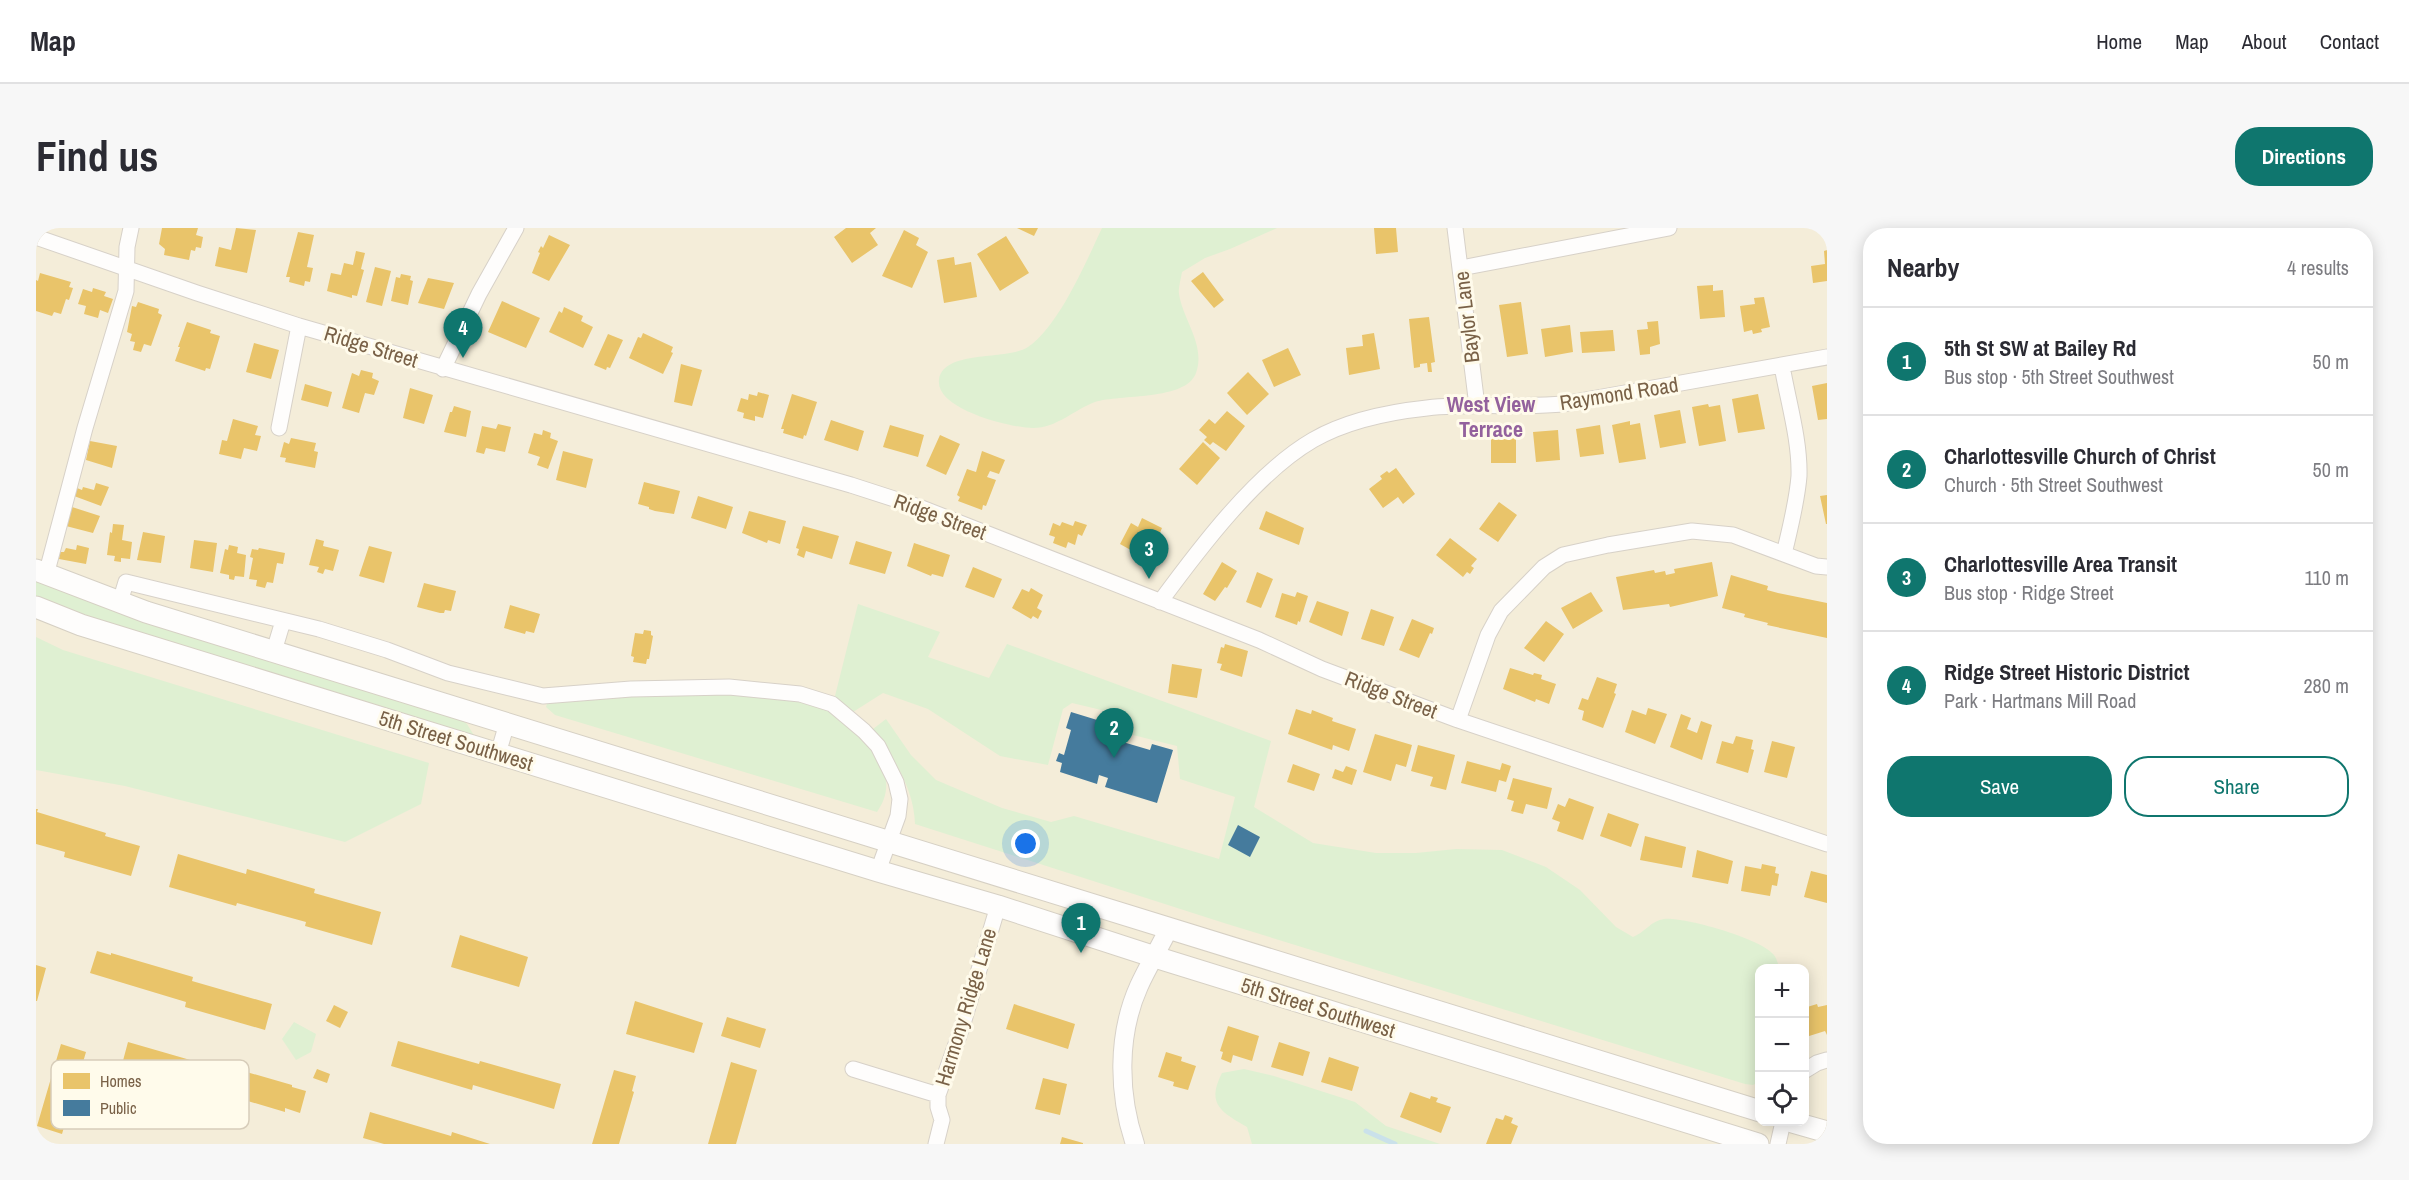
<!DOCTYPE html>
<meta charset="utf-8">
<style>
body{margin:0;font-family:"Archivo Narrow",sans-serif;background:#f7f7f7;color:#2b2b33}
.controls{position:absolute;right:18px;bottom:18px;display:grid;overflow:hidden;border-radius:12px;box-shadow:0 3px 15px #0003}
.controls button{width:54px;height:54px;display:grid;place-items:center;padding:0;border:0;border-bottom:2px solid #e1e1e2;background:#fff;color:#2b2b33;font:30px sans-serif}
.you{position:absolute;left:990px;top:616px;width:21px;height:21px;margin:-15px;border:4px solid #fff;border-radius:50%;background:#1a73e8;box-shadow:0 0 0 9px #1a73e833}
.badge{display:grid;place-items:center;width:39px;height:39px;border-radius:50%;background:#0f766e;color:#fff;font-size:20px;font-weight:700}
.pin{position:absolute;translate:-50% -50px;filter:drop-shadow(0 2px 3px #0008)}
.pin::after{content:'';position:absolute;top:32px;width:21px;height:18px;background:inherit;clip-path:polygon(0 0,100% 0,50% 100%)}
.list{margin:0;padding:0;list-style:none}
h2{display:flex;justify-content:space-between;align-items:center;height:78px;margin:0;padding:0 24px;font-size:26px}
h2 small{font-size:20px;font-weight:400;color:#7c7c81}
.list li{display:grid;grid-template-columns:39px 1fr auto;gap:18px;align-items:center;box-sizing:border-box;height:108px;padding:0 24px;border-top:2px solid #e1e1e2}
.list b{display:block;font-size:22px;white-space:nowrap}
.list p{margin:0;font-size:20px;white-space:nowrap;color:#7c7c81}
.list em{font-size:20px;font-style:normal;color:#7c7c81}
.actions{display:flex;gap:12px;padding:18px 24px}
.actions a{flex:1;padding:14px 0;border:2px solid #0f766e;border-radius:24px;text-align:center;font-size:21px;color:#0f766e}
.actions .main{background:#0f766e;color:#fff}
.icon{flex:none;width:33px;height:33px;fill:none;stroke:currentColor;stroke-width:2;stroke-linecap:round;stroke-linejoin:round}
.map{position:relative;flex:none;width:1791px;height:916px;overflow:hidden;border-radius:24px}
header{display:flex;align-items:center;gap:36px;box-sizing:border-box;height:84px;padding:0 30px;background:#fff;border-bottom:2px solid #e1e1e2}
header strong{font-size:28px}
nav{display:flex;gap:33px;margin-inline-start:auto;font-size:21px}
.intro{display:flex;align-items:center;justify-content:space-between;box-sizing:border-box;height:144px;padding:0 36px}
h1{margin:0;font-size:42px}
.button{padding:15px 27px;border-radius:24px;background:#0f766e;color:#fff;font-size:21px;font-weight:700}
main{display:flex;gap:36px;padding:0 36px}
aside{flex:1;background:#fff;border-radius:24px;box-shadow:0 3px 15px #0003}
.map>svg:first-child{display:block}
</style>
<header>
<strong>Map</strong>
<nav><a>Home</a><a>Map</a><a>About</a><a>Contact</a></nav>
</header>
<div class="intro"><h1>Find us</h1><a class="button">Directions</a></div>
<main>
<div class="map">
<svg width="1791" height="916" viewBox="0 0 1791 916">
<rect width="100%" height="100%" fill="#f8f4e9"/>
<path fill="#f4edd9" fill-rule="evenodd" d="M0 0H1791V916H0ZM1724 740H1768V894H1724Z"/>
<path fill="#dff0d2" d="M1066 0H1241L1194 21 1169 30 1146 44C1145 51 1142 60 1143 66 1147 92 1170 117 1160 145 1150 173 1084 166 1059 174 1039 181 1021 200 997 200 975 200 899 181 903 152 907 121 971 133 992 119 1023 98 1050 34 1066 0Z
M0 353 66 378 420 487 431 496 439 509 52 389 0 369Z
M822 376 904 404 892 429 953 450 971 416 1235 513 1218 579 1277 615 1340 625H1380L1420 621 1466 622 1510 639 1544 662 1580 699 1597 709C1608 705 1616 692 1628 691 1649 689 1726 711 1738 727 1741 731 1742 737 1744 740H1724L1723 854 1717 857 1709 856 1188 695 879 596C878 560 857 529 837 501L850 491 875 527 900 552 966 580 1015 594 1038 588 1183 631 1199 569 1144 551 1141 518 1089 505 1078 485 1036 475 1027 481 1012 537 964 528 892 481 847 465 817 484 808 476 798 472Z
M0 409 27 422 393 535 385 576 309 614 89 558 0 542Z
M646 465C676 467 766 465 788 478 809 489 831 513 843 533 853 550 853 567 841 584L519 487 510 479 511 476 517 474Z
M258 794 280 806 275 824 260 832 246 811Z
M1208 841 1238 848 1319 874 1350 898 1404 916H1216L1211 899C1185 884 1170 876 1186 845Z"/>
<path fill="#e9c46a" d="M126 0H162L160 7 167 9 165 20 160 19 159 23 155 22 153 32 128 27 129 21 123 16Z
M200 0 220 2 211 45 179 38 183 19 195 22Z
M810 0H840L834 5 842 17 816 35 798 9Z
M981 0H1002L998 8Z
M1338 0H1360L1362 24 1340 26Z
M868 2 883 10 880 17 892 24 876 60 846 48Z
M262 4 278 7 271 39 277 40 274 54 269 53 268 58 253 54 254 49H250Z
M513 7 534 17 513 53 496 45 504 25 502 24 505 18 507 20Z
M970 8 993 45 964 63 941 26Z
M1791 22V53L1777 55 1775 38 1789 36 1788 23Z
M320 23 329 25 325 41 328 42 321 68 316 67V70L291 63 295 45 305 47 308 35 317 37Z
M918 29 919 37 935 34 941 69 908 75 901 32Z
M339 39 355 43 346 78 330 74Z
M1167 44 1188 72 1178 80 1155 53Z
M4 45 35 54 33 59 37 60 33 72 30 71 25 86 18 84 16 88 0 83V52L2 53Z
M365 46 375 48 374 52 377 53 372 77 355 73 360 49 364 50Z
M392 50 418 55 408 81 382 75Z
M1677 57V63L1687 62 1689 89 1664 91 1661 58Z
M57 60 70 64 68 68 77 71 72 85 64 82 62 90 48 86 50 78 42 76 47 61 56 64Z
M1728 69 1734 99 1725 101 1726 104 1717 106 1716 102 1708 104 1704 78 1719 76 1718 70Z
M466 73 504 90 490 120 452 104Z
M102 74 123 81 122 85 126 87 115 118 108 116 105 124 97 122 99 114 94 113 96 106 91 104 96 78 100 79Z
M1485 74 1492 126 1471 129 1463 77Z
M528 79 547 88 545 93 557 99 547 120 513 104 523 83 526 85Z
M1393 89 1399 134 1395 135 1396 144H1392L1391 135 1384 136V139L1378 140 1373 91Z
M1622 93 1624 116 1614 119V126L1604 127 1601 102 1612 101 1611 94Z
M151 94 175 102 174 105 184 108 174 141 170 140 169 143 139 133 144 119H142Z
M1534 97 1537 124 1509 129 1505 101Z
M1577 102 1579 123 1546 125 1544 104Z
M607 105 637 119 635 124 637 125 627 146 593 130 602 109 605 110Z
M1338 105 1344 141 1313 147 1310 120 1327 118 1326 107Z
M572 106 587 112 574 140 571 139 570 142 558 137Z
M218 115 243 122 235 151 210 144Z
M1252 120 1265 147 1238 159 1226 132Z
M645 136 666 142 656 178 638 174Z
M325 142 337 145 336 150 343 153 338 167 329 165 323 185 306 180 316 145 323 148Z
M1212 144 1233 166 1211 187 1191 165Z
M1791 155V191L1782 192 1776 158Z
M269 156 296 164 292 179 265 172Z
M374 160 397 167 388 196 367 190Z
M722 164 733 167 727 190 719 188V193L707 190 708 185 701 183 705 170 712 172 713 166 721 168Z
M756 166 781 174 770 208 768 207 767 211 747 205 748 201H745Z
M1722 166 1729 201 1702 205 1696 171Z
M1672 176 1673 179 1684 177 1690 213 1663 218 1656 179Z
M418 178 435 183 430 209 408 204 414 184H416Z
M1644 182 1650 215 1624 220 1618 187Z
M1191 183 1209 198 1190 223 1177 214 1174 217 1168 212 1171 209 1163 202 1173 191 1179 196Z
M197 191 222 198 219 207 225 208 221 223 208 220 205 231 183 226 186 212 191 213Z
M795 192 828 203 822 223 788 212Z
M1594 193V197L1604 195 1610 231 1583 235 1576 197Z
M462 196 475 199 469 224 450 220 448 226 440 224 446 198 460 201Z
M854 197 888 207 882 229 847 219Z
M1564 197 1568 226 1544 229 1540 201Z
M507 202 515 205 514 210 522 213 512 241 501 237 504 229 492 225 498 205 506 207Z
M1522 202 1524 232 1500 234 1497 204Z
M1455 206H1480V235H1455Z
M904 207 924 216 910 247 890 238Z
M255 210 280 215 278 223 282 224 279 240 249 234 250 230 244 229 248 214 253 216Z
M54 213 81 218 76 240 50 232Z
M1167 214 1184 230 1161 257 1143 241Z
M527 223 557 231 550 260 520 252Z
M946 223 969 232 963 246 954 243 951 249 960 252 950 278 947 277 946 282 922 273 924 269 921 267 931 241 940 244Z
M1360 240 1379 266 1367 276 1362 269 1347 280 1333 261 1346 251 1344 248 1351 243 1353 245Z
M608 254 644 263 638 286 619 283 613 281V279L602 276Z
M60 255 73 259 65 278 38 268 41 260 46 262 47 259 58 262Z
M1791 267V296H1790L1784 268Z
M662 268 697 279 690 301 655 290Z
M1463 274 1481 287 1462 314 1443 301Z
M36 279 64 288 57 305 30 298Z
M713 283 750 293 744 316 732 312 731 315 706 305Z
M1230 283 1268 300 1263 317 1223 301Z
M1106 290 1126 300 1122 309 1127 312 1116 333 1109 329 1107 334 1098 329 1100 325 1084 316 1095 295 1102 299Z
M1039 293 1051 297 1046 308 1042 306 1039 317 1032 314 1030 320 1017 315 1019 309 1013 307 1017 295 1024 298 1026 294 1037 298Z
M77 296 88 297 86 312 96 314 94 331 85 330V334L78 333 79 328 71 327 74 304 76 305Z
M767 298 803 308 796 331 770 323 768 330 761 327 763 321 760 320Z
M107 304 129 308 125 335 101 332Z
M1414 310 1441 331 1435 338 1438 340 1434 346 1431 344 1427 349 1400 327Z
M280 311 288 313 287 318 303 322 297 343 289 341 287 346 281 344 283 339 273 337Z
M158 312 181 315 177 344 154 340Z
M820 313 856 324 849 346 813 336Z
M878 315 914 327 907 349 896 346 895 348 871 338Z
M41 317 53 320 50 336 23 331 24 324H28L30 320 40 322Z
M193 317 202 319 201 325 210 327 208 349 199 348 198 352 193 351V347L184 345 189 321 192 322Z
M333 318 356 324 348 355 323 348Z
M223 320 249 325 247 336 241 335 237 355 231 354 229 360 220 358 221 352 213 351 217 330 214 329 216 321 222 322Z
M1186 334 1201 343 1191 360 1189 359 1179 373 1167 366Z
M1676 334 1682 368 1634 379 1633 376 1587 382 1580 349 1618 342 1619 345 1629 343 1630 347 1639 345 1638 341Z
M937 339 966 351 958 370 929 359Z
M1221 344 1237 351 1225 380 1210 374Z
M1695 347 1732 358 1731 362 1742 365 1791 375V410L1731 397 1732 395 1708 389 1709 386 1686 380Z
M388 355 420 363 415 383 409 382 408 385H404L381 379Z
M995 360 1007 367 1001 380 1006 383 1002 391 997 388 995 391 976 380 986 361 993 364Z
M1261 364 1272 368 1264 394 1262 393 1261 397 1239 389 1246 365 1259 369Z
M1555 364 1567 383 1537 401 1525 380Z
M1281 373 1313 384 1306 408 1273 394Z
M474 377 504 386 498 405 490 403 489 406 468 400Z
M1335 381 1358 389 1348 418 1325 411Z
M1376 391 1398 400 1396 406 1394 405 1383 430 1363 422Z
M1510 393 1528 406 1508 434 1488 420Z
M608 402 615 403V407L617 408 613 431H611L610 436 597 434 598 429 595 428 599 405 607 406Z
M1189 416 1212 423 1206 449 1184 442 1186 436 1181 435 1185 419 1188 420Z
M1136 436 1166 441 1161 470 1132 465Z
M1474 440 1497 447 1498 445 1506 447 1505 451 1520 456 1513 476 1500 471 1499 474 1467 461Z
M1561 449 1581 456 1578 465 1580 466 1567 500 1546 492 1548 483 1542 481 1546 470 1552 472Z
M1612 480 1631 486 1619 516 1589 504 1596 482 1610 487Z
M1260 481 1275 486 1276 482 1297 490 1296 493 1320 501 1313 523 1297 517 1296 522 1252 506Z
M1645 486 1655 490 1651 501 1661 505 1665 493 1676 497 1666 532 1634 519Z
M1339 506 1376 517 1370 539 1360 536 1355 553 1327 544Z
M1700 508 1717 512 1715 521 1718 522 1712 545 1680 535 1686 513 1697 516Z
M1736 513 1759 519 1751 550 1728 544Z
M1382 517 1419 527 1410 562 1394 558 1397 549 1375 543Z
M1431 533 1464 542 1466 535 1475 538 1470 554 1463 552 1460 564 1425 555Z
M1257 536 1284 546 1278 563 1251 554Z
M1310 538 1321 542 1316 557 1296 550 1299 541 1307 544Z
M1477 550 1516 560 1511 581 1490 576 1487 586 1475 583 1478 573 1471 571Z
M1533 570 1558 579 1547 612 1521 603 1524 594 1516 591 1522 576 1529 579Z
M0 581H2L1 584 70 605 69 608 104 618 95 648 28 629 29 624 0 616Z
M1572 585 1603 596 1595 619 1564 608Z
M1609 608 1650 619 1646 640 1604 632Z
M1661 622 1697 633 1692 656 1656 649Z
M142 626 210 646 211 641 279 661 278 665 345 684 336 717 269 698 270 694 201 675 200 678 133 659Z
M1726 636 1740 639 1739 645 1743 646 1741 658 1736 657 1734 668 1705 663 1709 638 1725 641Z
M1775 643 1791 647V675L1768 669Z
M424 707 492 729 483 759 415 739Z
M61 723 75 727V725L157 749 156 753 236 776 229 802 149 779 150 774 54 745Z
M0 737 10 740 1 773H0Z
M599 773 667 795 658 825 590 806Z
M978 776 1039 796 1032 821 970 801Z
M1781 776 1782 779 1791 777V807L1789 803 1770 809 1768 780Z
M298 777 312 784 304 800 290 793Z
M691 789 730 801 724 820 685 808Z
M1192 798 1223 808 1216 833 1197 827 1195 835 1185 831 1187 824 1184 823Z
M362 813 443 836 444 833 525 856 518 881 437 857 436 862 355 838Z
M92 814 175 838 176 834 256 857V859L270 863 264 885 249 880V884L168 860 167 864 85 840Z
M1243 814 1274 824 1267 848 1235 839Z
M25 816 50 824 26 906 1 898Z
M1130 824 1146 829 1145 833 1160 838 1152 862 1137 858 1138 854 1122 849Z
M1293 829 1323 839 1316 863 1285 854Z
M695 834 721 842 700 916H672Z
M281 841 294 846 291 855 277 850Z
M578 842 600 848 596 863 598 864 583 916H556Z
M1007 850 1031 856 1024 887 999 881Z
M1374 864 1394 871 1395 868 1402 870 1400 874 1415 879 1405 905 1364 889Z
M334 884 415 908 416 904 454 916H348L327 910Z
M1469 887 1477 890 1475 895 1482 898 1475 916H1450L1460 890 1467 892Z
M1026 909 1047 915V916H1024Z"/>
<path fill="#457b9d" d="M1035 484 1084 499 1080 512 1114 522 1116 516 1137 522 1121 575 1069 559 1072 550 1063 547 1061 556 1024 544 1026 535 1020 533 1023 525 1028 527 1035 502 1030 500Z
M1202 597 1224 609 1214 629 1192 617Z"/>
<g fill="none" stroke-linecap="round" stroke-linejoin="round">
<path stroke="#cae1ea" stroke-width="5" d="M1330 903 1359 916"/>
<g stroke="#d7d1c8" stroke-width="17">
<path id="minor" d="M1419 0 1441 178
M0 9 161 65 263 98 815 257 883 279 1223 412 1286 441 1422 492 1791 616
M1425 40 1633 0
M1746 138C1752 173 1764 212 1763 248 1761 274 1754 300 1748 326
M407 141 443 66 480 0
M243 200 263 98
M10 347 49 200 90 63 91 19 95 0
M84 374 90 354 283 401 351 422 412 445 507 468 595 461 693 459 764 466 796 476 828 503 842 518 860 554 864 571 862 588 842 643
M1124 374C1163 321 1220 245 1277 212 1310 193 1353 184 1391 180 1436 175 1482 180 1527 176L1791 129
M238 423 247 393
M1422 492 1452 407 1465 383 1508 339 1527 327 1572 317 1656 303 1697 307 1780 338 1791 339
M462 526 471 495
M817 841 902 867
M1768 843 1781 835 1791 832
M900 916 906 892 902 879V867L926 799 962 678
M1742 916 1747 894"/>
</g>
<g stroke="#d7d1c8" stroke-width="20">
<path id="tertiary" d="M1099 916C1082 866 1081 807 1103 758 1112 738 1124 719 1133 700"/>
</g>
<g stroke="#d6d0c4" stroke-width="23">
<path id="secondary" d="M0 342 110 384 1724 883
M0 379 45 397 842 643 962 678 1119 729 1722 916
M1756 894 1791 904"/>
</g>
<use href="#minor" stroke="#fefdfc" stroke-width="15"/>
<use href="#tertiary" stroke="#fefdfc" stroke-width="18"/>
<use href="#secondary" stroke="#fefdfc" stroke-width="21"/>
</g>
<g text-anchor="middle" stroke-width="6" stroke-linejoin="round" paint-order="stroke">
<g font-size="21" fill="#796147" stroke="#fffbeb">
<text transform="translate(1431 89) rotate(-97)" y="7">Baylor Lane</text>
<text transform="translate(335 119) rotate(17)" y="7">Ridge Street</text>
<text transform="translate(1583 166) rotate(-9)" y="7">Raymond Road</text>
<text transform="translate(904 289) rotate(20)" y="7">Ridge Street</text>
<text transform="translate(1355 467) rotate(21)" y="7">Ridge Street</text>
<text transform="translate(420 513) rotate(17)" y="7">5th Street Southwest</text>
<text transform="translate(930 779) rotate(-73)" y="7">Harmony Ridge Lane</text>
<text transform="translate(1282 780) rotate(17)" y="7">5th Street Southwest</text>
</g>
<g font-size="22" font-weight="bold" fill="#93619d" stroke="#fffbeb">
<text x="1455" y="184">West View<tspan x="1455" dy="25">Terrace</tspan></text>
</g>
</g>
<rect x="15" y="832" width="198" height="69" rx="9" fill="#fffbeb" stroke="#d7cdba" stroke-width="1.5"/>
<rect x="27" y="845" width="27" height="16" fill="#e9c46a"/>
<rect x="27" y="872" width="27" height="16" fill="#457b9d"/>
<g font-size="16" fill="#796147">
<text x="64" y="859">Homes</text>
<text x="64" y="886">Public</text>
</g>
</svg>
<div class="controls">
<button>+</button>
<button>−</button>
<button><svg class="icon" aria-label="locate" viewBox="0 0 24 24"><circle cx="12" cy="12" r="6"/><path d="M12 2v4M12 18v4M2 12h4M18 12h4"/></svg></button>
</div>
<div class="you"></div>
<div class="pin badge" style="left:1045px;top:725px">1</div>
<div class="pin badge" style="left:1078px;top:530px">2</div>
<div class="pin badge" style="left:1113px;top:351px">3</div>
<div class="pin badge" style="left:427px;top:130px">4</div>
</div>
<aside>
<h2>Nearby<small>4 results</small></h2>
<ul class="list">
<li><span class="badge">1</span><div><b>5th St SW at Bailey Rd</b><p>Bus stop · 5th Street Southwest</p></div><em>50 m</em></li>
<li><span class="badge">2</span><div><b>Charlottesville Church of Christ</b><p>Church · 5th Street Southwest</p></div><em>50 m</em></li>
<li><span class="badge">3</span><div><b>Charlottesville Area Transit</b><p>Bus stop · Ridge Street</p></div><em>110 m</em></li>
<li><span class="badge">4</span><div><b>Ridge Street Historic District</b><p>Park · Hartmans Mill Road</p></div><em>280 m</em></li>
</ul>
<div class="actions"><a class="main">Save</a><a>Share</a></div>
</aside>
</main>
